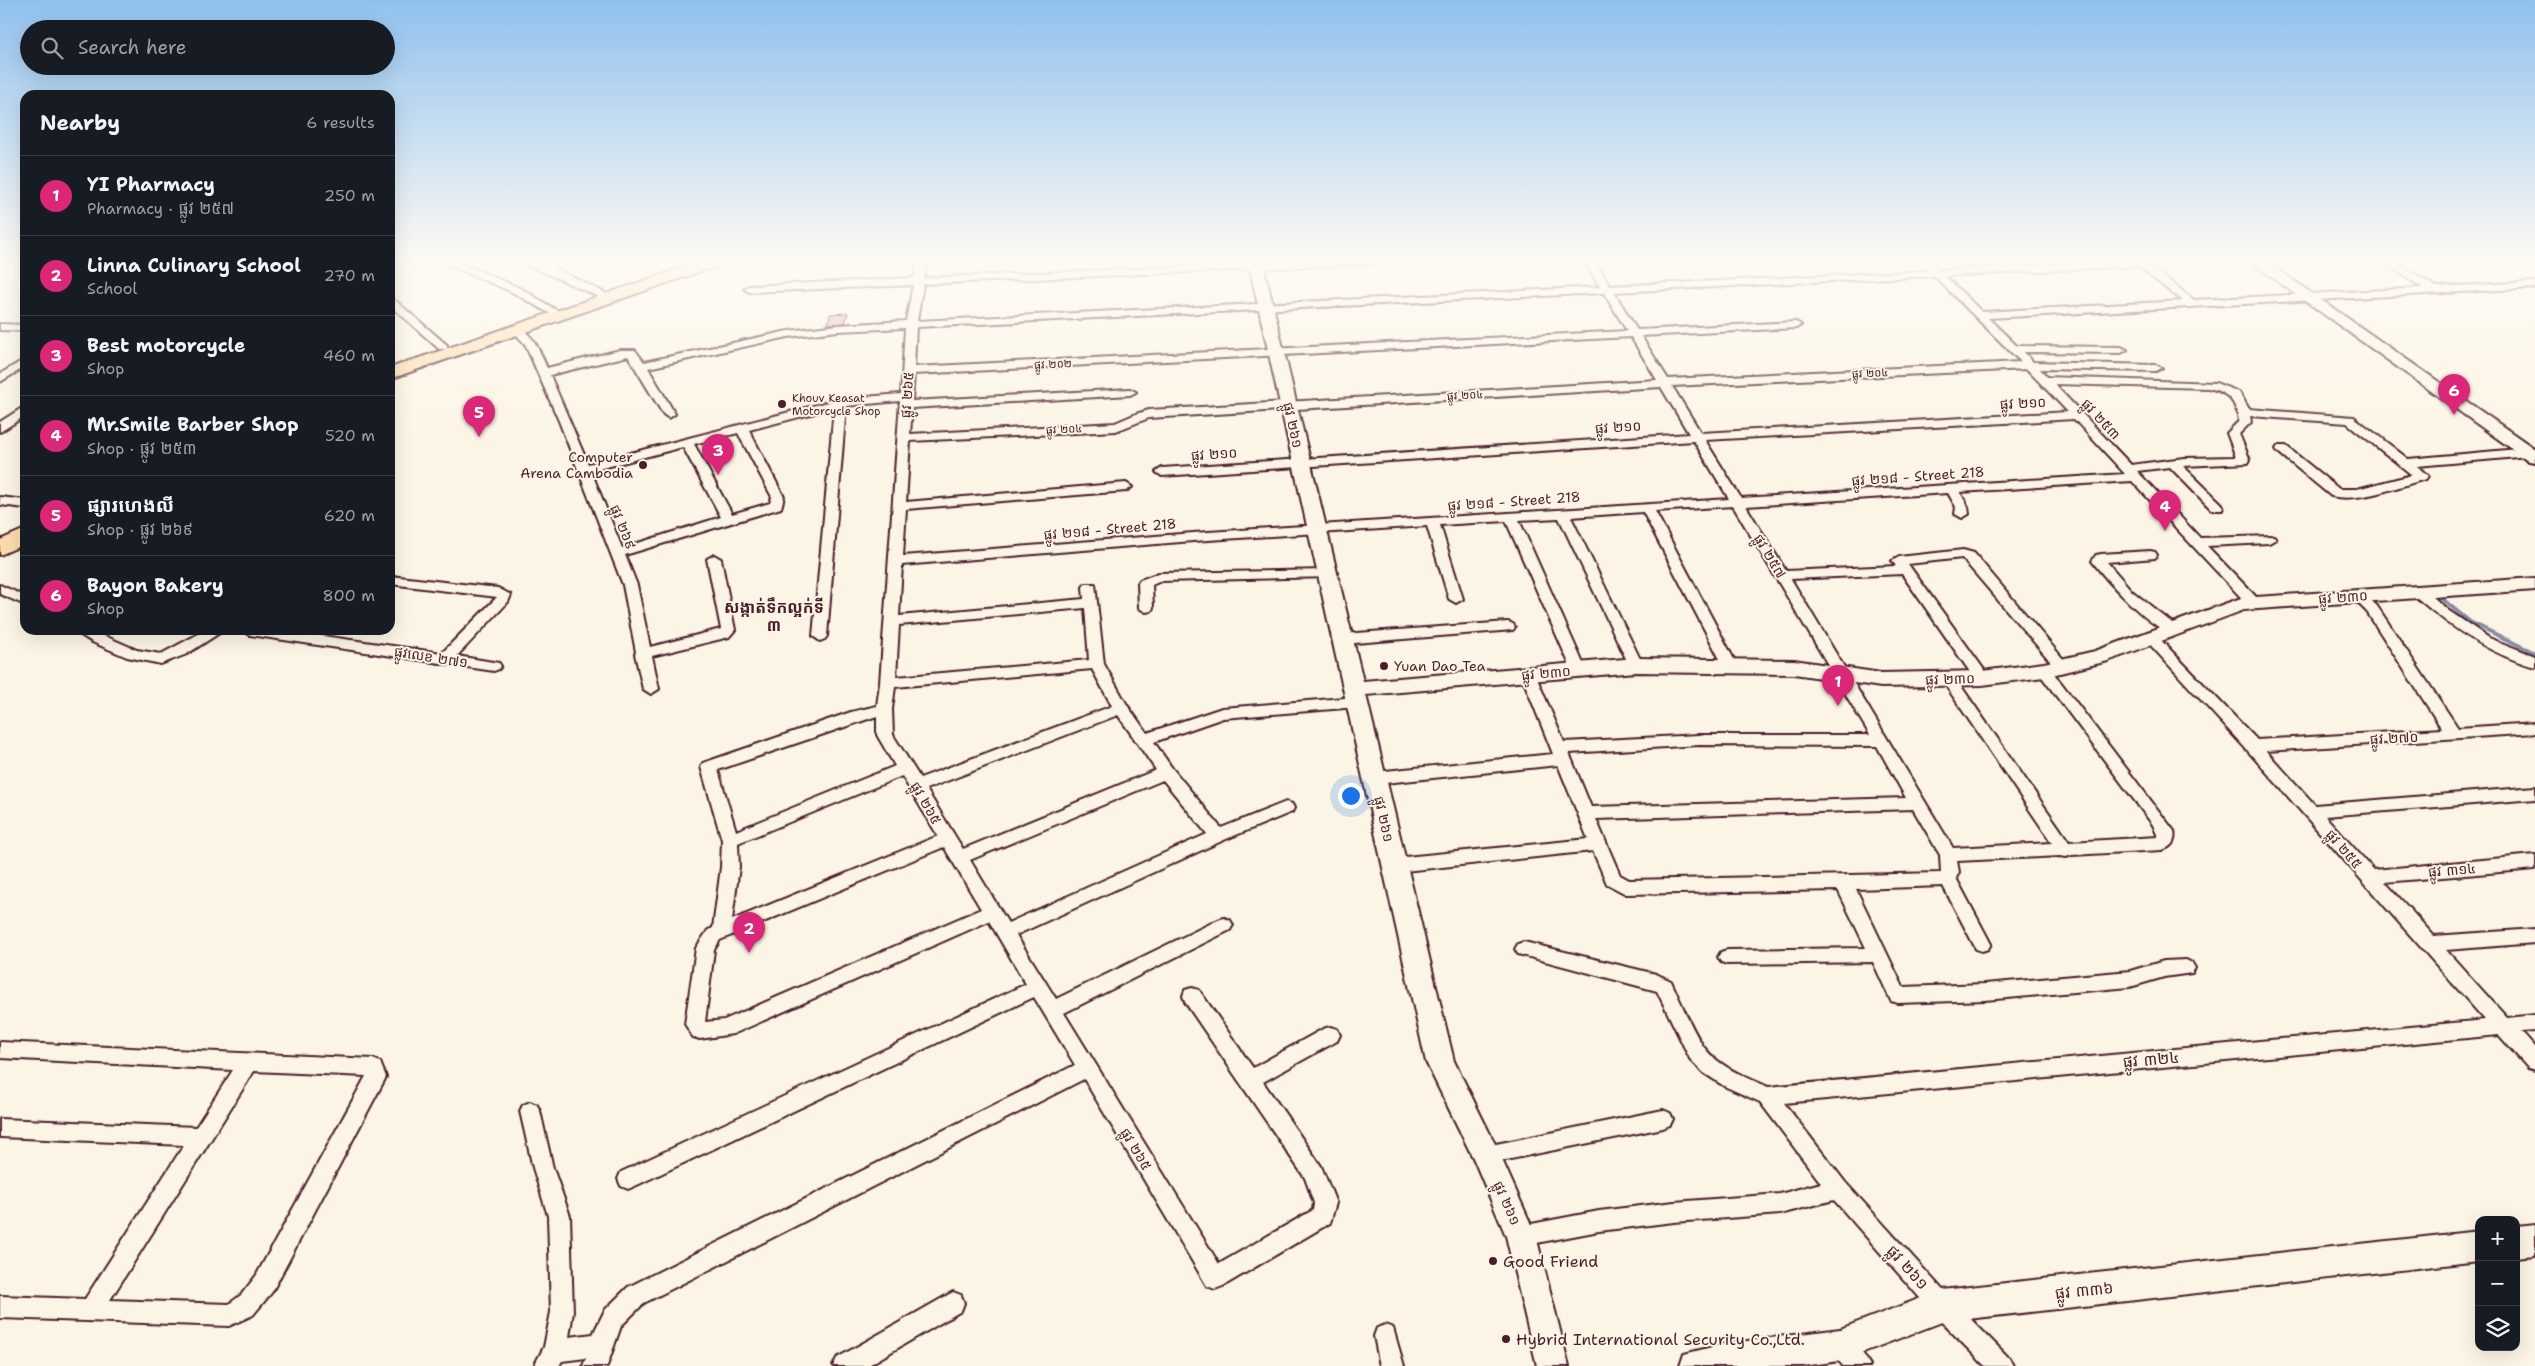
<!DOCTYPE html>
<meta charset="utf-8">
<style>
body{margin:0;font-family:"Shantell Sans","Noto Sans Khmer",sans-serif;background:#242831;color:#f1f3f6}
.controls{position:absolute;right:15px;bottom:15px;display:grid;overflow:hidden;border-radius:10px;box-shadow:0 5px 20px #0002}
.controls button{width:45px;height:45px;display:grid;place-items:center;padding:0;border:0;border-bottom:1px solid #363941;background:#171b24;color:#f1f3f6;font:25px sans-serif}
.you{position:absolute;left:1350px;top:795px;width:18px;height:18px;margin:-12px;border:4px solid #fff;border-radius:50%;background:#1a73e8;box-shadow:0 0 0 8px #1a73e833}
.badge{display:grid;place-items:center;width:32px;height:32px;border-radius:50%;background:#db2777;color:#fff;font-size:16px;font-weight:700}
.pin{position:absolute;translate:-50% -41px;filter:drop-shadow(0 1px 2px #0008)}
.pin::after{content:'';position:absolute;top:26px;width:18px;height:15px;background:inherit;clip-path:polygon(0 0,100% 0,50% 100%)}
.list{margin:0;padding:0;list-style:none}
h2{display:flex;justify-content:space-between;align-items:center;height:65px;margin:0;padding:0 20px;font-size:21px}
h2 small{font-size:16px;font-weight:400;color:#9ea1a6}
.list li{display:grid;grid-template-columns:32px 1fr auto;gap:15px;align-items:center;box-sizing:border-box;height:80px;padding:0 20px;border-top:1px solid #363941}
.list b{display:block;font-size:19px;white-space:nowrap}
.list p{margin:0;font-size:16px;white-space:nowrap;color:#9ea1a6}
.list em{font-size:16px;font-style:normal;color:#9ea1a6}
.icon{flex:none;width:28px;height:28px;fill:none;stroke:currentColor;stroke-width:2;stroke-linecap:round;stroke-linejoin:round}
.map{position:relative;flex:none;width:2535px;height:1366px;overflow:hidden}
.search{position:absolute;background:#171b24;box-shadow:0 5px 20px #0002;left:20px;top:20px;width:375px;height:55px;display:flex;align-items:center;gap:12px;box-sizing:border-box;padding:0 18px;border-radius:28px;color:#9ea1a6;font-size:19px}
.panel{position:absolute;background:#171b24;box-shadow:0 5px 20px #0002;left:20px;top:90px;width:375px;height:545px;border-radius:15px}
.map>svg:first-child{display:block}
</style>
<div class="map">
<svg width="2535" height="1366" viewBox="0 0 2535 1366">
<rect width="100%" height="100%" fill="#fcf5e5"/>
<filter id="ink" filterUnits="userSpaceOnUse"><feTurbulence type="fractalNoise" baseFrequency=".02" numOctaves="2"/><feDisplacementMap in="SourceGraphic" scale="10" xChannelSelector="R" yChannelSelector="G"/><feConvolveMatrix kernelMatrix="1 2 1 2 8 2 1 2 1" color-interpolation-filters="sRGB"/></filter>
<g filter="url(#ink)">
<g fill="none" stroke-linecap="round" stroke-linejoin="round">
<path stroke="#858ca5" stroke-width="4" d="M2441 598 2470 622 2535 653"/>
</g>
<path fill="#e6afc6" stroke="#4a1f2b" d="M848 313 845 323 828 324 830 314Z"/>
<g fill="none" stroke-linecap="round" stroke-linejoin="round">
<g stroke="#4a1f2b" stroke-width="4">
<path id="street" d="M390 260H402L390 266Z
M453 260 520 288 558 311 553 314 549 313 512 292 449 265V261Z
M517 260C526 259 539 264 546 263 554 262 559 260 567 260L553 267 617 299 616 301H608Z
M578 260H592L598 263 593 266Z
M917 260H927L924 278 1333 260H1394L1389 263 923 284 917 321 1600 287 1584 260H1594L1610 286 1928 271 1918 260H1928L1939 270 2142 260 2194 300 2423 288 2381 260H2392L2436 287 2535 282V288L1988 318 2017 346 2121 347 2127 350 2121 353 2024 352 2033 362 2156 365 2162 368 2156 371 2040 369 2047 377 2216 383 2239 392 2249 409 2354 417 2408 459 2529 448 2535 452 2529 456 2417 466 2428 476 2426 479C2398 486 2361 503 2331 496L2278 452 2276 449 2278 446H2286L2339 489H2357L2412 475 2347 423 2250 416 2251 422 2239 434 2250 460 2248 463 2183 466 2222 504 2223 507 2222 510H2212L2170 467 2137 471 2200 538 2274 536 2276 539 2269 543 2207 546 2259 600 2261 603 2254 607 2249 606 2132 481 1960 492 1968 507 1969 514 1962 518 1955 514 1956 507 1948 493 1746 506 1786 571 1896 566 1892 561 1899 557 1963 550 1974 553 2069 666 2062 671 2057 669 1962 558 1908 564 1987 674 1989 678 1987 682H1977L1902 574 1791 579 1953 848 2052 843 1942 680 1949 675 1954 676 2069 842 2158 837 2153 825 2039 673 2037 670 2039 667H2049L2174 831C2176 841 2172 847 2162 850L2072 855 2066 857 2060 856 1957 861 1959 872 1956 878 1991 944 1988 949 1982 951 1976 949 1943 886 1856 889 1903 987 1985 984 2130 971 2164 961 2186 960 2192 963 2195 968 2192 973 2164 977 2130 987 1985 1000 1898 1003 1891 1001 1873 962 1727 964 1721 962 1718 957 1721 952 1727 950 1866 948 1838 890 1626 894 1607 884 1593 851 1395 872 1389 870 1386 865 1389 860 1395 858 1588 839 1558 765 1375 784 1369 782 1367 778 1369 774 1375 772 1553 754 1521 674 1528 669 1535 674 1564 742 1699 735H1870L1733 506 1655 511 1737 665 1730 670 1723 665 1643 512 1571 517 1643 665 1636 670 1629 665 1559 518 1519 520 1586 670 1579 675 1572 670 1506 521 1440 525 1463 599 1456 603 1449 599 1427 526 1193 541 902 565 899 616 1084 599 1083 587 1085 584H1095L1104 664 1127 705 1147 733 1222 708 1357 697 1362 698 1365 702 1357 707 1223 718 1154 742 1172 768 1221 828 1286 802 1292 804 1294 808 1292 812 1224 840 1016 935 1056 999 1218 920 1224 918 1230 920 1233 925 1230 930 1064 1013 1219 1264 1313 1210 1314 1203 1305 1178 1185 1002 1183 996 1185 990 1192 988 1199 990 1253 1068 1323 1029 1330 1027 1337 1029 1340 1035 1337 1041 1263 1082 1321 1166 1336 1203 1330 1223 1223 1286 1215 1289 1207 1286 1084 1079 644 1303 621 1326 607 1366H583L586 1358 562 1361 559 1366H534L544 1347 551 1312 548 1216 533 1168 520 1111 523 1105 530 1102 537 1105 540 1111 553 1168 570 1216 573 1312 569 1337 593 1334 605 1310 628 1287 1075 1065 1034 997 635 1186 628 1189 621 1186 618 1179 621 1172 1026 984 989 921 733 1034 700 1039 693 1037 685 1024 696 948 708 930 713 928 721 867 722 840 701 767 703 763 851 712 877 706 880 683 900 401 846 406 827 636 825 639 820 641 813 636 834 408 749 430 784 497 781 508 625 555 637 585 650 647 721 629 707 559 714 555 721 559 735 630 729 637 652 656 659 689 651 694 643 689 635 654 636 652 623 585 559 421 525 344 513 331 518 328C534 333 541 355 547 368L620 350H635L644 362 788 331 838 325 906 321 913 285 749 292 744 289 749 286 914 278ZM2138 266 2182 301 1982 312 1945 276ZM1934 276 2021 362 1668 379 1641 336 1796 328 1801 325 1796 322 1637 330 1614 292ZM1604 293 1627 331 914 367 916 327ZM905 328 901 394 840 399 588 464 550 375 628 356 663 414 669 418 675 414 648 368 788 337 838 331ZM1631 337 1657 380 1149 410 1136 414 1115 423 910 434 912 408 1130 395 1136 392 1130 389 912 401 914 374ZM2027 369 2068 412 1701 433 1672 386ZM2054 384 2208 388C2228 392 2236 401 2239 421L2227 433 2236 457 2184 458 2131 465ZM1661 387 1689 434 1162 468 1156 472 1162 476 1694 441 1729 499 1193 533 903 556 906 509 1126 491 1132 487 1126 483 906 502 910 441 1116 431 1149 418ZM2074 419 2125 474 1741 498 1705 440ZM738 433 772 497 770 503 732 514 694 444ZM683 447 721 517 622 548 591 471ZM1085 608 1089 660 896 677 899 625ZM1092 669 1112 706 920 778 893 735 892 709 895 687ZM1118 715 1156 770 963 849 926 789ZM877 716V735L895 766 736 831 718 770ZM1699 745 1877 746 1906 798 1591 807 1569 753ZM902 776 938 836 732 920 739 867 738 843ZM1163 780 1207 834 1008 923 970 860ZM1913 809 1940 855 1941 873 1629 880 1620 875 1596 819ZM944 847 981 909 724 1020 705 1022 714 950 720 940Z
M390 296 447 345V349H439L390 305Z
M0 324 25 325V331L0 330Z
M25 359V367L0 382V374Z
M25 406V416L0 432V422Z
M0 497 25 500V508L0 505Z
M2150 551 2155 552 2157 555 2155 558 2107 562 2132 591 2176 626 2178 629 2176 632C2156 637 2104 577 2092 561L2096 555 2101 554Z
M1328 570 1335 574 1333 577 1161 581 1152 585 1153 608 1151 611 1146 612 1139 608 1138 583 1140 580 1159 573Z
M390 576 498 588 511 595 508 602 457 656 499 663 501 666 499 669 494 671 250 635 243 630H281L442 653 497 597 390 584Z
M0 585 25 596V605L0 594Z
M2419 588 2424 589 2449 611 2489 638 2535 656V667C2489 654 2450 627 2414 595L2412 592 2414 589Z
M2358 592 2363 593 2377 606 2458 728 2535 723V733L2266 751 2315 805 2535 787V799L2325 816 2374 870 2535 855V869L2385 882 2434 936 2535 929V943L2446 950 2507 1018 2535 1015V1031L2521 1032 2535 1048V1070L2528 1068 2499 1035 1784 1103 1845 1182 1950 1298 2009 1358 2013 1366H1985L1934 1314 1834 1200 1780 1214 1674 1222 1599 1231 1521 1246 1513 1243 1510 1236 1513 1229 1521 1226 1599 1211 1674 1202 1780 1194 1821 1183 1760 1102 1724 1086 1704 1073 1690 1059 1657 991 1518 954 1515 949 1518 944 1524 942 1656 974 1671 981C1681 1002 1690 1026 1703 1046 1718 1067 1746 1077 1768 1087L2485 1020 2247 750 2144 638 2151 633 2156 635 2257 740 2442 729 2367 612 2351 596Z
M1508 622 1513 624 1515 627 1513 630 1343 644 1336 639 1343 634Z
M73 630H91L137 650 161 654 206 630H224L187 654 161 664 127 657 92 642Z
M0 1042 373 1059 380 1062 386 1077 272 1292 253 1315 229 1326 0 1318V1296L85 1299 184 1145 0 1137V1119L196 1127 233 1070 0 1058ZM254 1071 366 1076 256 1276 241 1295 229 1304 110 1300Z
M1663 1110 1670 1113 1673 1119 1670 1125 1663 1128 1486 1164 1479 1162 1476 1155 1479 1148 1486 1146Z
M953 1292 961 1295 964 1303 961 1311 867 1366H833L837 1358Z
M1385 1325 1393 1328 1404 1366H1380L1374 1336 1377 1328Z
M1840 1334C1853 1339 1864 1353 1870 1366H1843L1832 1353 1829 1345 1832 1337Z"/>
</g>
<g stroke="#4a1f2b" stroke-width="4">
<path id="secondary" d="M1248 260H1262L1363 681 1636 658 1794 660 1881 673 1982 671 2044 663 2095 651 2241 598 2535 578V590L2244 610 2108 661 2044 677 1982 685 1881 687 1794 674 1636 672 1366 695 1454 1061 1496 1146 1536 1236 1569 1366H1537L1506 1236 1474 1160 1426 1062Z
M2248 260H2264L2535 449V462L2529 461Z
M2535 1225V1255L2516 1257V1227Z
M2479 1231V1261L1942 1322 1840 1361 1803 1366H1680L1684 1354 1724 1344 1840 1329 1942 1290Z"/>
</g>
<g stroke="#4a1f2b" stroke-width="4">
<path id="primary" d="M705 260H727L725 263 390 379V368Z
M25 529V544L0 555V540Z"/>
</g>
<use href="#street" fill="#fcf5e5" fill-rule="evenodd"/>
<use href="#secondary" fill="#fcf5e5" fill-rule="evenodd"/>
<use href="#primary" fill="#fcdcac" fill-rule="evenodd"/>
</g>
</g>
<linearGradient id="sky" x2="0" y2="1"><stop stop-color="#90c1ee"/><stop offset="0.58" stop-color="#fefaf3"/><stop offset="1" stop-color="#fefaf3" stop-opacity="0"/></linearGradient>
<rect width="2535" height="451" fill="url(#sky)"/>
<g fill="#4a1f2b" stroke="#fcf5e5" stroke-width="2">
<circle cx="782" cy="404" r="5"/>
<circle cx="643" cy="465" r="5"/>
<circle cx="1384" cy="666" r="5"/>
<circle cx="1493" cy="1261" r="5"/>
<circle cx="1506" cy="1339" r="5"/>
</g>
<g text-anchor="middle" stroke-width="4" stroke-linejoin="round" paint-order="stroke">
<g font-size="11" fill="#4a1f2b" stroke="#fcf5e5">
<text transform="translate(1053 364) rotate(-3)" y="4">ផ្លូវ ២០២</text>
<text transform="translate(1870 373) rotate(-3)" y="4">ផ្លូវ ២០៤</text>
<text transform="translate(1465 395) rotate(-3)" y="4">ផ្លូវ ២០៤</text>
<text transform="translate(1064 429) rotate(-3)" y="4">ផ្លូវ ២០៤</text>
</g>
<g font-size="11" fill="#4a1f2b" stroke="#fcf5e5" text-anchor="start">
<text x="792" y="402">Khouv Keasat<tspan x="792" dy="13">Motorcycle Shop</tspan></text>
</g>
<g font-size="14" fill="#4a1f2b" stroke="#fcf5e5">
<text transform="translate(907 395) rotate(-86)" y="5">ផ្លូវ ២៦៥</text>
<text transform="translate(2023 403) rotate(-3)" y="5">ផ្លូវ ២១០</text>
<text transform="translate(2101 419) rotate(47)" y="5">ផ្លូវ ២៥៣</text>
<text transform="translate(1293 425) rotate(77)" y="5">ផ្លូវ ២៦១</text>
<text transform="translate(1618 427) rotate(-4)" y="5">ផ្លូវ ២១០</text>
<text transform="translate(1214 454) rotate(-4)" y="5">ផ្លូវ ២១០</text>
<text transform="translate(1918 476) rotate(-4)" y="5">ផ្លូវ ២១៨ - Street 218</text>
<text transform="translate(1514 501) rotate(-4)" y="5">ផ្លូវ ២១៨ - Street 218</text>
<text transform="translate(623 527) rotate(68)" y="5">ផ្លូវ ២៦៩</text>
<text transform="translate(1110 529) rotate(-5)" y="5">ផ្លូវ ២១៨ - Street 218</text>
<text transform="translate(1770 556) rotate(59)" y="5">ផ្លូវ ២៥៧</text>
<text transform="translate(2343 597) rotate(-4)" y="5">ផ្លូវ ២៣០</text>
<text transform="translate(431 657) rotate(9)" y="5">ផ្លូវលេខ ២៧១</text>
<text transform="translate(1546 673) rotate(-5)" y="5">ផ្លូវ ២៣០</text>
<text transform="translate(1950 679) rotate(-2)" y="5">ផ្លូវ ២៣០</text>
<text transform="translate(2394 738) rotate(-3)" y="5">ផ្លូវ ២៧០</text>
<text transform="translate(926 803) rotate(60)" y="5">ផ្លូវ ២៦៥</text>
<text transform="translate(1384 819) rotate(77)" y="5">ផ្លូវ ២៦១</text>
<text transform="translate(2344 849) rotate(49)" y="5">ផ្លូវ ២៥៥</text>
<text transform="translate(2452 870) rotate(-5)" y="5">ផ្លូវ ៣១៤</text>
<text transform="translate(1136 1149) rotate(59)" y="5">ផ្លូវ ២៦៥</text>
<text transform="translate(1507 1203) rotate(66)" y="5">ផ្លូវ ២៦១</text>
</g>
<g font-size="14" fill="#4a1f2b" stroke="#fcf5e5" text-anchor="end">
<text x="633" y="462">Computer<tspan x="633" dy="16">Arena Cambodia</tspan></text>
<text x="1394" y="671" text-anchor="start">Yuan Dao Tea</text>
</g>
<g font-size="16" font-weight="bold" fill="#4a1f2b" stroke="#fcf5e5">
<text x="774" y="613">សង្កាត់ទឹកល្អក់ទី<tspan x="774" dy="18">៣</tspan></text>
</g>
<g font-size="16" fill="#4a1f2b" stroke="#fcf5e5">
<text transform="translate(2151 1059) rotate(-5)" y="6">ផ្លូវ ៣២៤</text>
<text transform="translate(1908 1267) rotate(48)" y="6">ផ្លូវ ២៦១</text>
<text transform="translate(2084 1290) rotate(-6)" y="6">ផ្លូវ ៣៣៦</text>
</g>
<g font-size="16" fill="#4a1f2b" stroke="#fcf5e5" text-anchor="start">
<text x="1503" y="1267">Good Friend</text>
<text x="1516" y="1345">Hybrid International Security Co.,Ltd.</text>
</g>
</g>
</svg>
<div class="controls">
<button>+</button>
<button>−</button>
<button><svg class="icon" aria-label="layers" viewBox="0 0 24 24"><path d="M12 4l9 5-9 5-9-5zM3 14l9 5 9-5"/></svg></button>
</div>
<div class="you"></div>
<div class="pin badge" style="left:1838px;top:706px">1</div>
<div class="pin badge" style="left:749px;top:953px">2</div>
<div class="pin badge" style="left:718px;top:475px">3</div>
<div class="pin badge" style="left:2165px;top:531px">4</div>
<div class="pin badge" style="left:479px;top:437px">5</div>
<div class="pin badge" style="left:2454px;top:415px">6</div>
<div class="search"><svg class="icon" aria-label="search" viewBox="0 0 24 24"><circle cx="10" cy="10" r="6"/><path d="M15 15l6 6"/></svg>Search here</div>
<section class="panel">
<h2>Nearby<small>6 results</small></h2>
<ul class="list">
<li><span class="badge">1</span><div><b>YI Pharmacy</b><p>Pharmacy · ផ្លូវ ២៥៧</p></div><em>250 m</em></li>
<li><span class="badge">2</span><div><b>Linna Culinary School</b><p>School</p></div><em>270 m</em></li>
<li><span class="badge">3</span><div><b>Best motorcycle</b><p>Shop</p></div><em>460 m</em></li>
<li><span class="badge">4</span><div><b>Mr.Smile Barber Shop</b><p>Shop · ផ្លូវ ២៥៣</p></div><em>520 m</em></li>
<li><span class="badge">5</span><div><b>ផ្សារហេងលី</b><p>Shop · ផ្លូវ ២៦៩</p></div><em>620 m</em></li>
<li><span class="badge">6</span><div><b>Bayon Bakery</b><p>Shop</p></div><em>800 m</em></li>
</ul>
</section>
</div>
